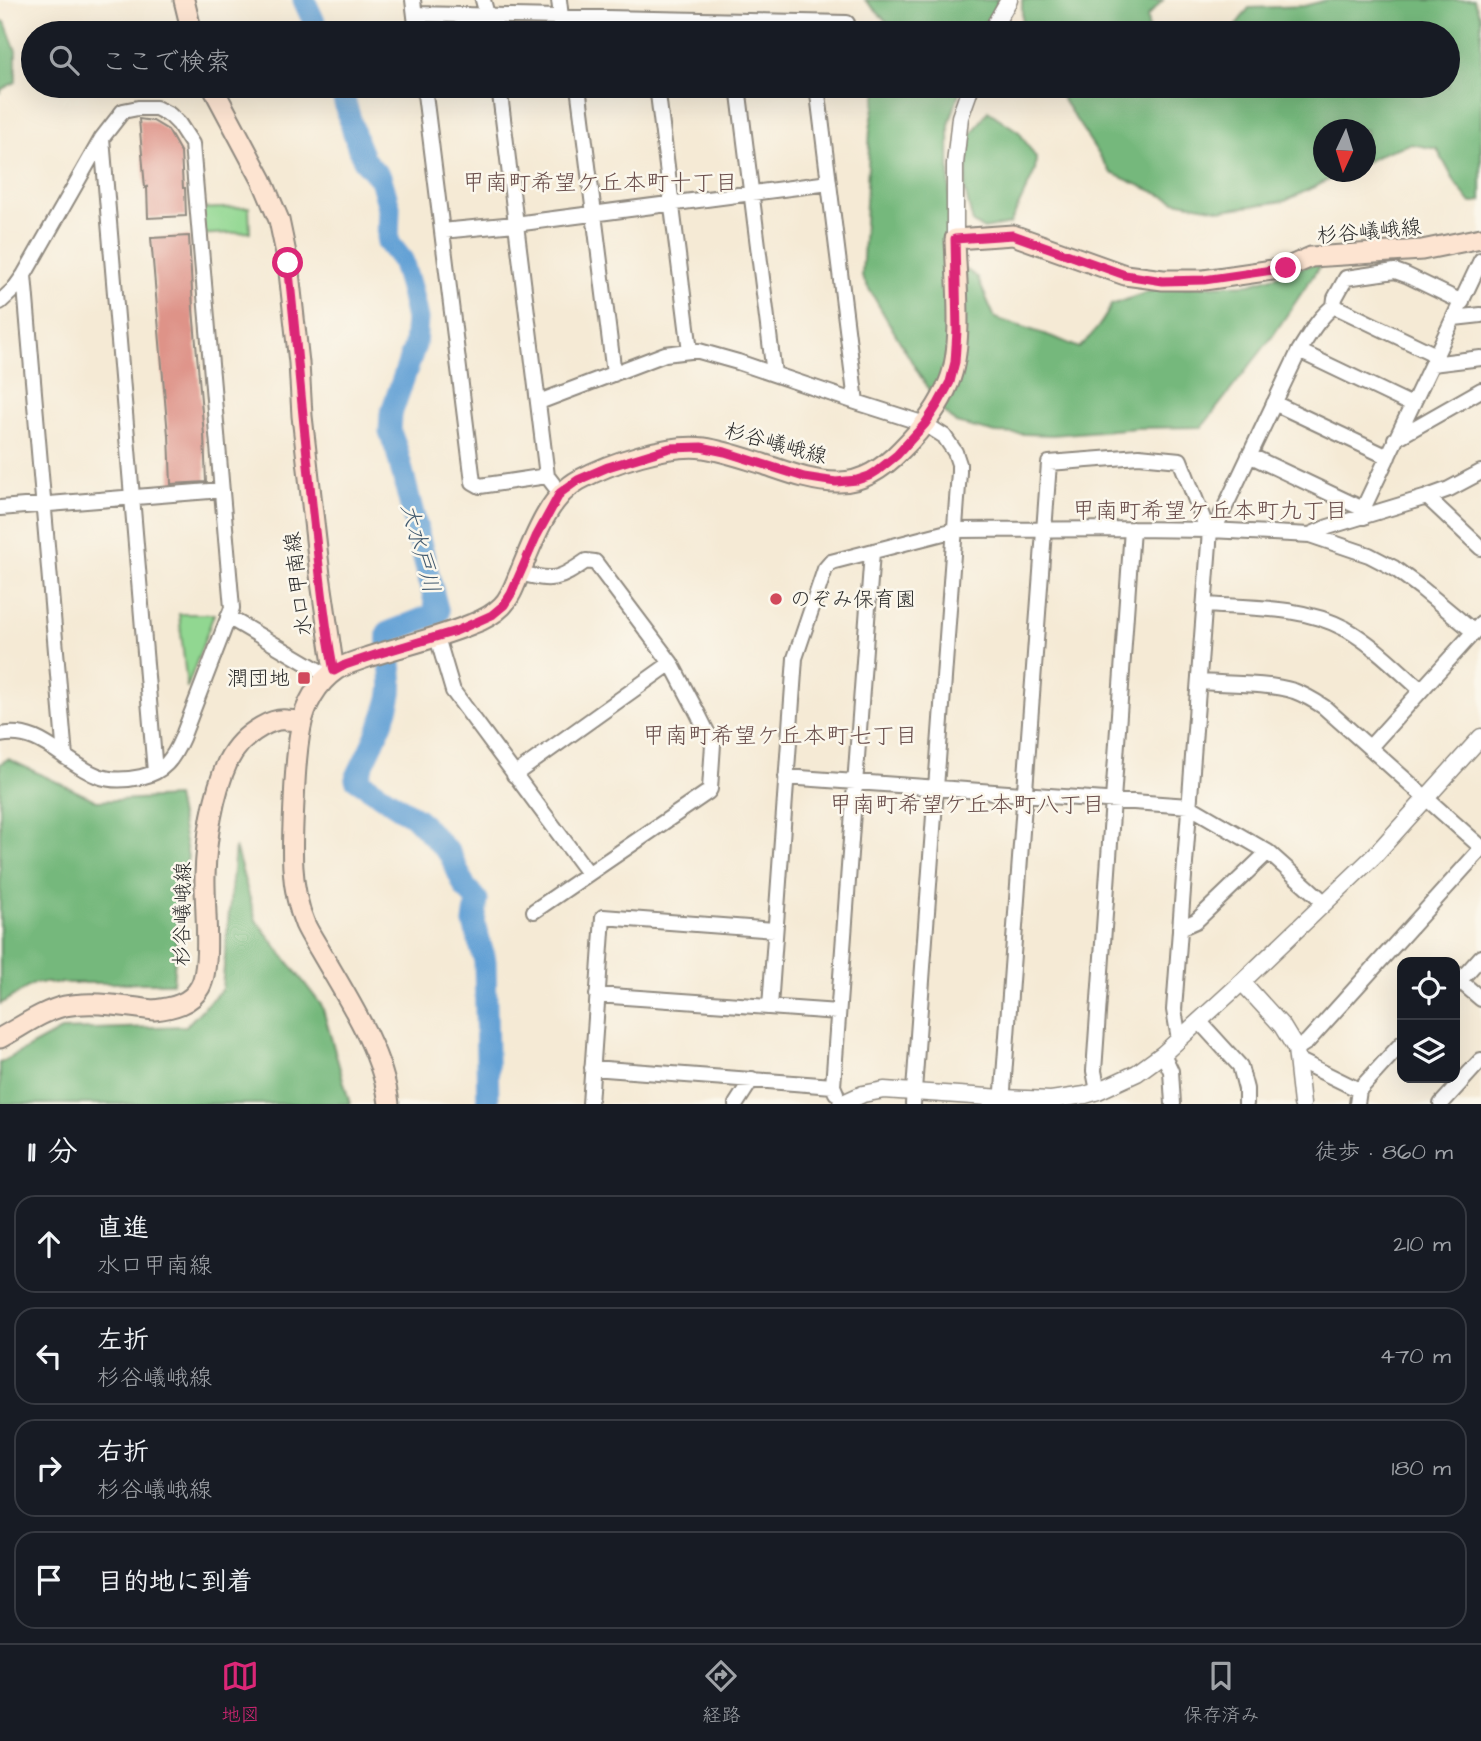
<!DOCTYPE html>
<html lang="ja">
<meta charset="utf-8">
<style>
body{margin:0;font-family:"Architects Daughter","Klee One",sans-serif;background:#20242c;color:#f1f3f6}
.controls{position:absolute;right:21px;bottom:21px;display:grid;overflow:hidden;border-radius:14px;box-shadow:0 7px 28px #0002}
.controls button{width:63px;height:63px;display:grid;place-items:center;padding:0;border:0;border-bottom:2px solid #363941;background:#171b24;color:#f1f3f6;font:35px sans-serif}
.compass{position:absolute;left:1313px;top:119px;width:63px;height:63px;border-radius:50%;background:#171b24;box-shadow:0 7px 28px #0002;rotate:184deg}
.stop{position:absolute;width:21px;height:21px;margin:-16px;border:5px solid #db2777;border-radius:50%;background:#fff}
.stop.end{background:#db2777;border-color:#fff;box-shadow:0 2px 7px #0008}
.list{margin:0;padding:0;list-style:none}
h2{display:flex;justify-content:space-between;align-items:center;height:91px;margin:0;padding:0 28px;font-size:30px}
h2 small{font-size:23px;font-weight:400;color:#9ea1a6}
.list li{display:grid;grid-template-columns:46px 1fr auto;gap:21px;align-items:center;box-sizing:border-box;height:98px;margin:0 14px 14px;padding:0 14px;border:2px solid #363941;border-radius:21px}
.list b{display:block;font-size:26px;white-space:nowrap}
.list p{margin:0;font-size:23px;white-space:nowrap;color:#9ea1a6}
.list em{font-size:23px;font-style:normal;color:#9ea1a6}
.icon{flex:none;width:38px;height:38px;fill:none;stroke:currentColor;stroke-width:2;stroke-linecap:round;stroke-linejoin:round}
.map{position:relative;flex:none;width:1481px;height:1104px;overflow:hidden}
.search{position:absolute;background:#171b24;box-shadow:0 7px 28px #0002;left:21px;right:21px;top:21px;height:77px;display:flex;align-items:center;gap:18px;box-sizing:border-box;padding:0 24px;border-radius:38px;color:#9ea1a6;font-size:26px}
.sheet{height:539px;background:#171b24}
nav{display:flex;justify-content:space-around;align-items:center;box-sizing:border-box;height:98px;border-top:2px solid #363941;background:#171b24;font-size:19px;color:#9ea1a6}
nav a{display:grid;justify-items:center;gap:4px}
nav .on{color:#db2777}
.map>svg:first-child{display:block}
</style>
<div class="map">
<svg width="1481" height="1104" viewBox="0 0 1481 1104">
<rect width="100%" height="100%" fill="#fbf7ec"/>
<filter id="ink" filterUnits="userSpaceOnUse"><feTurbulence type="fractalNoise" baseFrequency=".0143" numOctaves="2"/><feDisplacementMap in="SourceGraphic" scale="14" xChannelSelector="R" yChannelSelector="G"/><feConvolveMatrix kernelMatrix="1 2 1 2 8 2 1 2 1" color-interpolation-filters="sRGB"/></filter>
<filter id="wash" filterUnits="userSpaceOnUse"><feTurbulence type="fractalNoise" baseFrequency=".00686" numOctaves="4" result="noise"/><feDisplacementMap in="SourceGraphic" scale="28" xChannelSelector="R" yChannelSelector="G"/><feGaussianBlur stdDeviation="1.57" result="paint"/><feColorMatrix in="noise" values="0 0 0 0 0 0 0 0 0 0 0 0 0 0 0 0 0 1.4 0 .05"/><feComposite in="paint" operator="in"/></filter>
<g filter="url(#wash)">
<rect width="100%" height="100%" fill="#f5ead5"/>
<path fill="#91d791" stroke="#5e815e" stroke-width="2" d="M249 207 250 232 195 235 193 209Z
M179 614H214L187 688Z"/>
<path fill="#74b87b" stroke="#507253" stroke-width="2" d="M865 0H999L981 33H887L889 24Z
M1022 0H1163L1147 17 1149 33H1022Z
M1327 0H1474L1481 18V201L1471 203 1456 184 1437 149 1410 144 1385 152 1366 162V130H1324V172H1345L1285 201 1223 210 1175 201 1111 173 1054 86H1448V33H1235L1236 25 1249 8 1304 6Z
M0 20 5 22 16 51V82L2 89 0 93Z
M878 86H961L949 125 950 259 977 277 995 318 1056 338 1079 348C1092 335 1104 322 1111 305L1159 288 1250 284 1323 261 1272 337 1202 427 1137 428 1052 435 996 433 956 423 942 410 919 374 862 277 870 129Z
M988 111 1019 132 1036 158 1035 171 1010 224 984 229 973 223 965 190 971 135Z
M8 759 97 801 176 797 188 857 180 889 173 983H35L0 1004V764Z
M235 847 256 920 322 1006 350 1104H0V1063L61 1030 186 1026 222 989Z"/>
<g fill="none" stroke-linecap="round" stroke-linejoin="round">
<path stroke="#64a1d5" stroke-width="23" d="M304 0 319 33
M340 86 357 143 364 160 381 179 389 207 388 242 402 260 411 291 417 319 415 345 391 414 390 432 397 451 438 613 388 633C386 653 394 673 391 693 388 716 366 757 356 779L417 819 450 854 465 887 477 900 474 923 485 961 488 1104"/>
</g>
<g id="blocks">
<path fill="#de9388" d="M139 119 153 121 168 130 181 153 183 188H185L186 216 148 218 147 187 145 188Z
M189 236 193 309 204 435 206 482 171 484 169 435H168L151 238Z"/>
</g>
</g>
<g filter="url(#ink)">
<use href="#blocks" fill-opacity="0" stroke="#908a80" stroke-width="2"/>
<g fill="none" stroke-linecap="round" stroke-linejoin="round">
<g stroke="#908a80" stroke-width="18">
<path id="minor" d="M413 0 417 33
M483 0 492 33
M559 0 561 17
M415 14 847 23
M424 86 473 482 480 486 547 476
M499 86 547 476 560 493
M578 86 614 374
M657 86 690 351
M738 86 774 374
M817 86 856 402
M102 138 155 772
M442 231 515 224 829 183
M24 275 65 757
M0 302 14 289 24 275 102 138 123 111 138 108H156L170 115 179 124 192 144 232 608 182 738C173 759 164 772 141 777 127 780 111 781 98 776 64 763 40 726 0 735
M1334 306 1436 355
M1454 318 1481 315
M1299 351 1412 405
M1432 364 1481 358
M539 402 665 354 690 351H699L738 362 856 402 925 424 944 436 955 452 959 464V472L913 1104
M1274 403 1388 457
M1395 439 1481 390
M1249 455 1363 509
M1427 497 1481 548
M0 508 222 490
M1364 517 1363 509 1481 260
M1210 530 1217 524 1299 351C1309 335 1319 317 1334 306L1335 298 1346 278 1395 271 1406 275 1462 302
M1310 535 1328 527 1427 497 1449 489 1481 472
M520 573C553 582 559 580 586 561L595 562 671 663 697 712 713 744 710 789 708 792 534 911
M1204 605C1251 608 1303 606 1346 629 1374 645 1397 669 1421 690
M228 617 328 676
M437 637 453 691 588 873
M1199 682C1227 684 1269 683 1294 691 1305 695 1315 701 1324 707L1481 847
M1370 747 1481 624
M514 775 671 663
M786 777 1189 806 1268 852 1324 902
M1180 928 1196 921 1268 852
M1460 981 1481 999
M1455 986 1481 957
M597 995 838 1012
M770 1007 795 658 825 569 831 562 955 530 1132 529 1210 530 1310 535 1369 555 1394 568 1421 588 1474 632
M1199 1021 1240 1066 1246 1089V1104
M1296 1049 1307 1042 1481 849
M1163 1054 1171 1071 1173 1104
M1298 1060 1359 1090
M592 1068 833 1086 836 1093
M833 1086 872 552
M1098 1091 1094 1071 1132 529
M590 1104 603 917 775 930
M736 1104 752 1079
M1002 1104 1049 463 1139 456 1180 460 1204 521 1210 530 1174 1010 1179 1039
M1357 1104 1359 1090 1402 1043
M1441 1104 1481 1060"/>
</g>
<g stroke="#908a80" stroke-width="19">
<path id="tertiary" d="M990 33 1009 0
M955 239V164L960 117 971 86
M1242 982 1282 1026 1296 1049 1302 1104
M841 1104 863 1094 884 1090 1003 1098 1051 1100 1085 1095 1098 1091 1137 1073 1163 1054 1242 982 1374 856 1481 737"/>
</g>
<g stroke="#908a80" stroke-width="23">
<path id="secondary" d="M184 0 192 33
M212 86 262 180 279 220 288 263 299 363 302 416 320 575 334 671
M0 1038C21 1027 42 1011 65 1006 94 1000 126 1007 154 1010 172 1008 191 1004 200 987 212 965 204 903 205 876 206 840 213 794 228 761 235 747 247 735 261 727 268 723 277 719 286 720 291 720 297 721 302 722
M389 1104C383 1052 348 999 322 954 317 945 310 935 305 924 289 886 292 843 294 802 295 777 296 752 301 727 305 705 317 683 336 670 345 664 357 661 368 657 402 646 438 638 472 624 483 620 493 615 502 606 510 598 514 587 518 577 532 545 547 497 579 480 610 463 669 443 704 448 724 451 744 458 763 464 787 472 812 482 837 482 863 483 884 468 902 449 921 430 939 408 949 382 964 346 956 279 955 239L1013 235 1125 275 1163 280H1204L1286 268 1311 257 1422 250 1481 238"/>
</g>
<use href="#minor" stroke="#fff" stroke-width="14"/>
<use href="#tertiary" stroke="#fff" stroke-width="16"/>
<use href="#secondary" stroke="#fde4d1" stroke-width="19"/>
</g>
</g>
<g fill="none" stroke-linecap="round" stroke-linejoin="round" filter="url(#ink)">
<path stroke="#db2777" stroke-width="9" d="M288 263C298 355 305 447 316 539 321 583 325 628 334 671L345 665 381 653 456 631 492 615 504 605 511 594 536 537 560 493 578 480 608 467 670 448 701 447 725 452 804 477 836 482 857 480 869 476 877 471 897 455 925 424 938 404 950 382 955 362 957 331 955 239 1013 235 1125 275 1163 281 1204 280 1286 268"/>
</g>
<g fill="#d1495b" stroke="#fbf7ec" stroke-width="2.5">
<circle cx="776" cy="599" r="7"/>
<rect x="297" y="671" width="14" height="14" rx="3.5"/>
</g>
<g text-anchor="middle" stroke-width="5" stroke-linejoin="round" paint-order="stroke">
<g font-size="21" fill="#2b2b2b" stroke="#fbf7ec">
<text transform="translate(1369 231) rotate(-5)" y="7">杉谷嶬峨線</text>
<text transform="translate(776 443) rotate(15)" y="7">杉谷嶬峨線</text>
<text transform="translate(298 584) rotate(-97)" y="7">水口甲南線</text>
<text transform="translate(182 914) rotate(-89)" y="7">杉谷嶬峨線</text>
</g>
<g font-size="21" fill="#2b2b2b" stroke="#fbf7ec" text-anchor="start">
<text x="790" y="606">のぞみ保育園</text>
<text x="290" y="685" text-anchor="end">潤団地</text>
</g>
<g font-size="23" fill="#6a4f4c" stroke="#fbf7ec">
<text x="600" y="190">甲南町希望ケ丘本町十丁目</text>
<text x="1210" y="518">甲南町希望ケ丘本町九丁目</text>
<text x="780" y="743">甲南町希望ケ丘本町七丁目</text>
<text x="967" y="812">甲南町希望ケ丘本町八丁目</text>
</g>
<g font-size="23" font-style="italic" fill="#425a6f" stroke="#fbf7ec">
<text transform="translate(421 548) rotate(75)" y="8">大水戸川</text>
</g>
</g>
</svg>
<div class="controls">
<button><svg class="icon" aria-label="locate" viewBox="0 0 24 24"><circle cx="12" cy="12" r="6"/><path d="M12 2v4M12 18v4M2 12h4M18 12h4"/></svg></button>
<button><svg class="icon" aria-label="layers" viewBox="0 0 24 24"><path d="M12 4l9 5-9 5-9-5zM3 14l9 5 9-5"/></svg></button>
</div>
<svg class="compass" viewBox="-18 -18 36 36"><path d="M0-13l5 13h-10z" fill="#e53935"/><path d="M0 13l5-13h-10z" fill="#9ea1a6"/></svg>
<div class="stop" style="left:288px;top:263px"></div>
<div class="stop end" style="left:1286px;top:268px"></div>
<div class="search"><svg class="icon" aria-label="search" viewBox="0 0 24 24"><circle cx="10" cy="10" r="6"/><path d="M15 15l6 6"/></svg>ここで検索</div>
</div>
<section class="sheet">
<h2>11 分<small>徒歩 · 860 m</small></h2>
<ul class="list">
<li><svg class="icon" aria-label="ahead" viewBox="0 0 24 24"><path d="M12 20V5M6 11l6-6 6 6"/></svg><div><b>直進</b><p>水口甲南線</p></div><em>210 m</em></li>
<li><svg class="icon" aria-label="left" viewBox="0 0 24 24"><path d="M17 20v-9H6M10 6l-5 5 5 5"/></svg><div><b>左折</b><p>杉谷嶬峨線</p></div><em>470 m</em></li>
<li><svg class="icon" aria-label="right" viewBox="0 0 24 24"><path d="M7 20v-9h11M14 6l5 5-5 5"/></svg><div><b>右折</b><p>杉谷嶬峨線</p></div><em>180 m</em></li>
<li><svg class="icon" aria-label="arrive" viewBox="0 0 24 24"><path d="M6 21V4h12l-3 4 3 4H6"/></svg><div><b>目的地に到着</b></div></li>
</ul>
</section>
<nav>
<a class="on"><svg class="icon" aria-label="map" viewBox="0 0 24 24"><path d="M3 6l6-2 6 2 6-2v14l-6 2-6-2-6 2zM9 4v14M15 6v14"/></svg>地図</a>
<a><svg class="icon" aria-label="directions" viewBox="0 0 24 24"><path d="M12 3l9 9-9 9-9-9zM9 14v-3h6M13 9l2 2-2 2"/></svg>経路</a>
<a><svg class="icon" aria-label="saved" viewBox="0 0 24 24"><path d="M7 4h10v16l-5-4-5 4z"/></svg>保存済み</a>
</nav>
